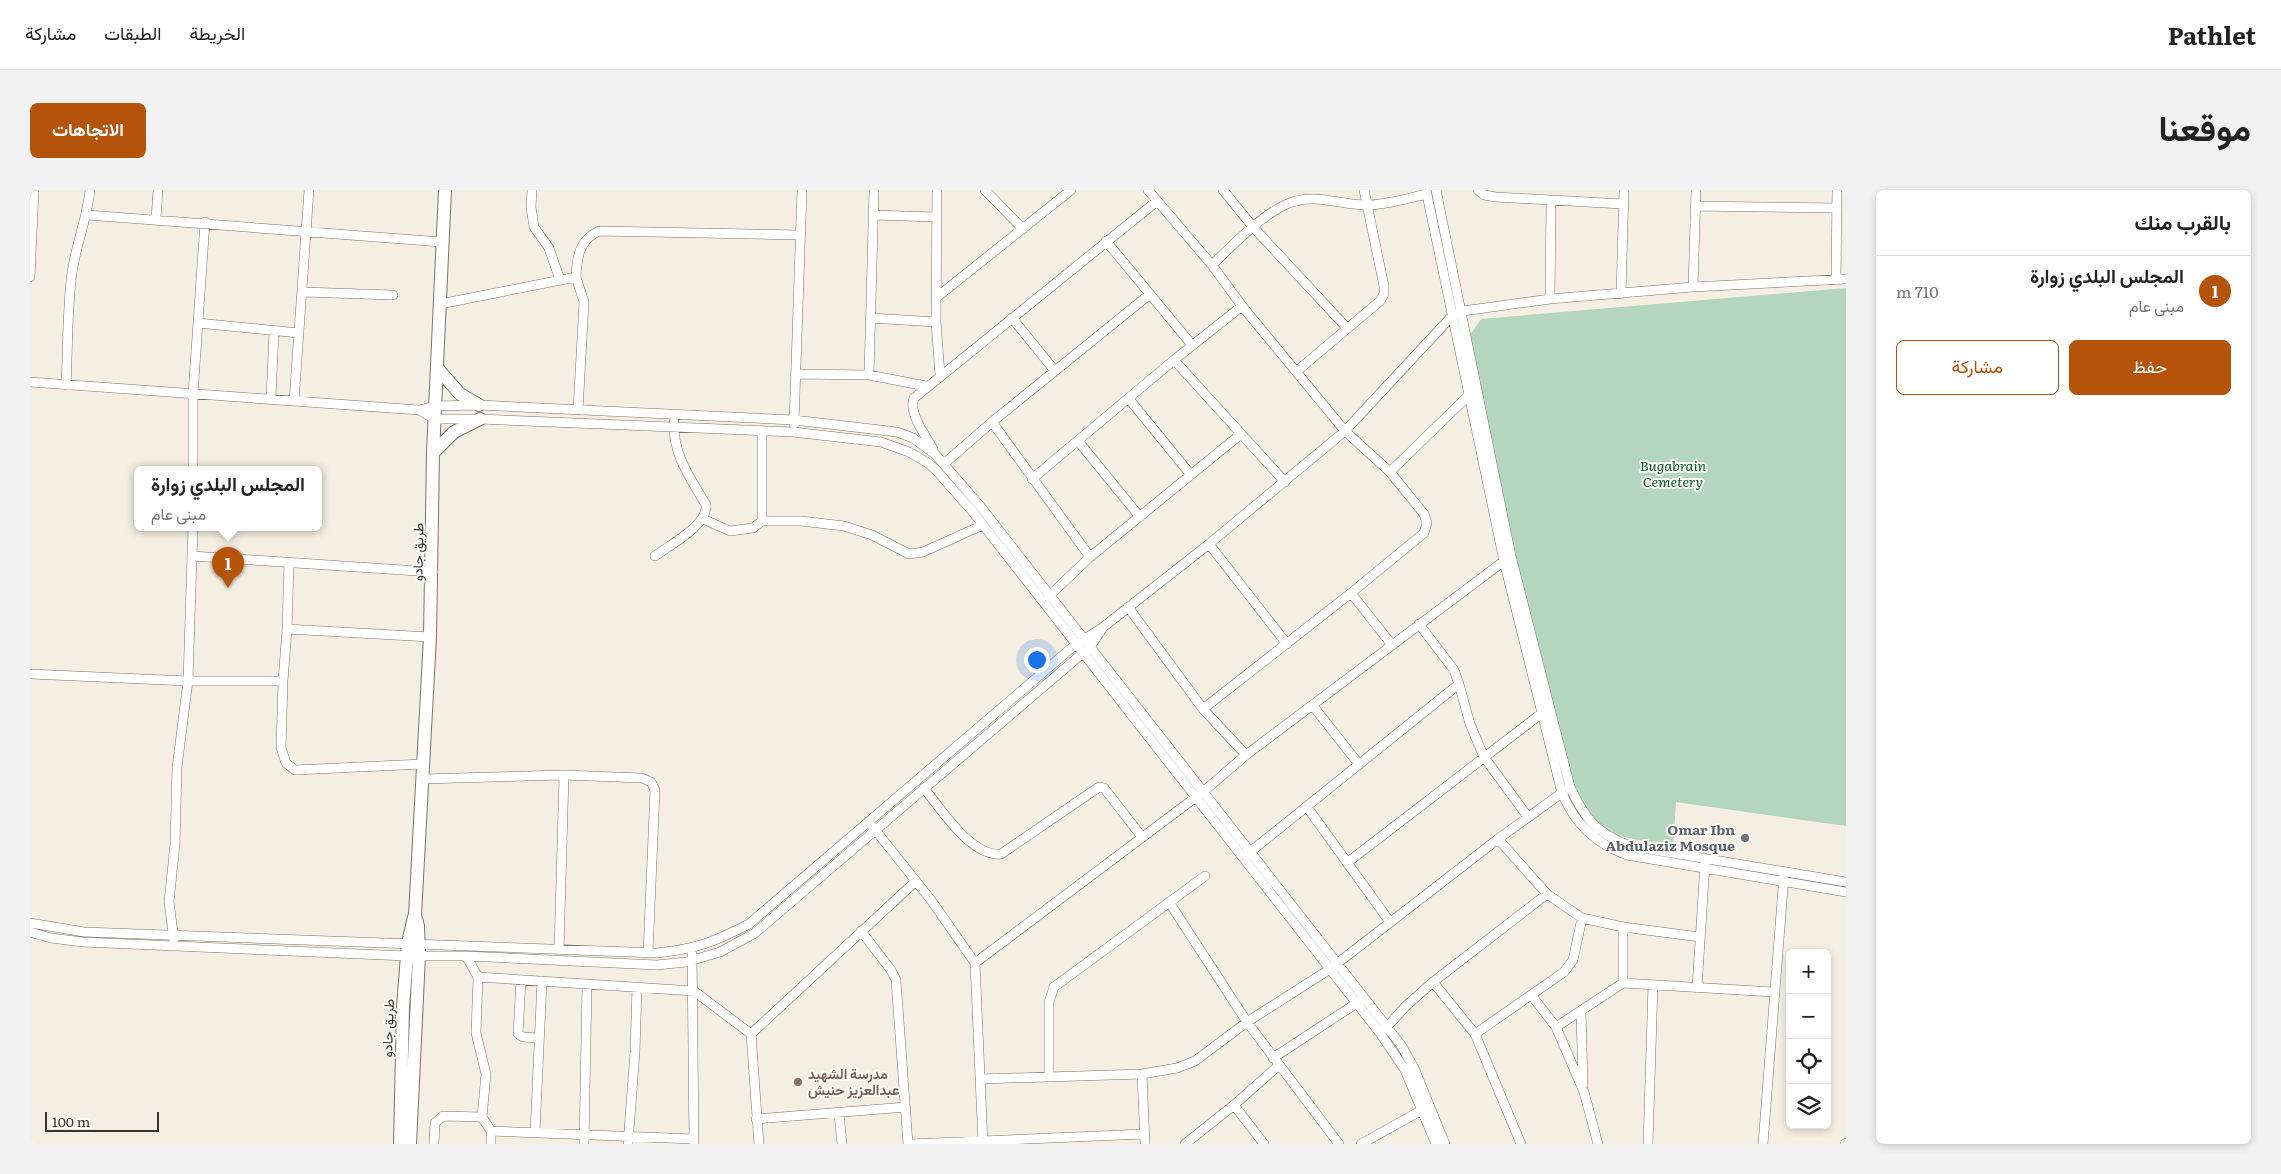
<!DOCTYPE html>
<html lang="ar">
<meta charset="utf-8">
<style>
body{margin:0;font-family:Literata,Vazirmatn,serif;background:#f2f2f2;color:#222;direction:rtl}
.controls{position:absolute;right:15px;bottom:15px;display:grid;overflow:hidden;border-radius:8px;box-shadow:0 2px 8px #0003}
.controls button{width:45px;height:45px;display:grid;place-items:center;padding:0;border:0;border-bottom:1px solid #e0e0e0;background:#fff;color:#222;font:25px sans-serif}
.scale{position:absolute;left:15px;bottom:12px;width:114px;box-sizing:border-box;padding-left:5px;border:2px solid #36332f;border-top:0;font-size:14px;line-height:18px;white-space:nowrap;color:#36332f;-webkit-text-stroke:4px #fffcf7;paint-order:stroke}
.you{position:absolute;left:1006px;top:469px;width:18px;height:18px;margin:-12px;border:4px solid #fff;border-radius:50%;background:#1a73e8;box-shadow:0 0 0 8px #1a73e833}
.badge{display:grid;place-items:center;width:32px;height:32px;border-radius:50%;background:#b45309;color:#fff;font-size:16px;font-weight:700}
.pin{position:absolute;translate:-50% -41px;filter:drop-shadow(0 1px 2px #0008)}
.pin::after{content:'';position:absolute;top:26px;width:18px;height:15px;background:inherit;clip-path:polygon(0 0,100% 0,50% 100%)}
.popup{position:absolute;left:104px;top:276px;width:188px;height:65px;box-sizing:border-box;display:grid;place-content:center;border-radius:8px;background:#fff;filter:drop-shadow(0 1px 4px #0005);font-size:16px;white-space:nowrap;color:#767676}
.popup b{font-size:19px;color:#222}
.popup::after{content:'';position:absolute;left:50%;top:100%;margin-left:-10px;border:10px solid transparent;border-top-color:#fff}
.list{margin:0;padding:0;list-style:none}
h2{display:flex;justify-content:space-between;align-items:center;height:65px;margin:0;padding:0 20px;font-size:21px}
h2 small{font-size:16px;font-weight:400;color:#767676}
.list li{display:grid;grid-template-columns:32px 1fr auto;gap:15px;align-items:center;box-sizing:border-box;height:70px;padding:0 20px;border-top:1px solid #e0e0e0}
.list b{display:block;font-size:19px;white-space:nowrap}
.list p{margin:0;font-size:16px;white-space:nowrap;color:#767676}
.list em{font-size:16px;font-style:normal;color:#767676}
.actions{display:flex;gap:10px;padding:15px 20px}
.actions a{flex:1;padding:11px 0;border:1px solid #b45309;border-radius:8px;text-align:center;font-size:18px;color:#b45309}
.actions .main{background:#b45309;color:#fff}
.icon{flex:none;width:28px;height:28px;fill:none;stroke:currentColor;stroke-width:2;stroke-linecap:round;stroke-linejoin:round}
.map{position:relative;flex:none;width:1816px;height:954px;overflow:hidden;direction:ltr;border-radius:8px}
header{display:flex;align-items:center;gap:30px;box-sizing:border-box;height:70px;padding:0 25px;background:#fff;border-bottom:1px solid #e0e0e0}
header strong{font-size:24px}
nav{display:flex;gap:28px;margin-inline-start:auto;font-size:18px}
.intro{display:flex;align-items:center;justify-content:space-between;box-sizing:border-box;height:120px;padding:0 30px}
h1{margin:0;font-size:35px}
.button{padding:12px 22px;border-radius:8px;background:#b45309;color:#fff;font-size:18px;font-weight:700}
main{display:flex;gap:30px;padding:0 30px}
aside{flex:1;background:#fff;border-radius:8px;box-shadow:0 2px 8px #0003}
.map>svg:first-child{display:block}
</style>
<header>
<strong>Pathlet</strong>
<nav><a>الخريطة</a><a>الطبقات</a><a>مشاركة</a></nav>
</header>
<div class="intro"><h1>موقعنا</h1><a class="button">الاتجاهات</a></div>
<main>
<aside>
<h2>بالقرب منك<small></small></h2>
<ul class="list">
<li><span class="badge">1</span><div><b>المجلس البلدي زوارة</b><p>مبنى عام</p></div><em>710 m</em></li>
</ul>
<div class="actions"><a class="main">حفظ</a><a>مشاركة</a></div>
</aside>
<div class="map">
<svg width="1816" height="954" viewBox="0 0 1816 954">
<rect width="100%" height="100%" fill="#f5eee2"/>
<path fill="#b4d6bf" d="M1816 98V636L1646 612 1643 657 1584 645 1568 634 1543 603 1486 374 1438 148 1451 129Z"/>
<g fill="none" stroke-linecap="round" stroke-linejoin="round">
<g stroke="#7a7469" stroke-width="10">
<path id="minor" d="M502 0 501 17 504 37 519 58 530 90
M907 0 906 132 910 185
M955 0 993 39
M1118 0 1182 75 1212 116 1315 241 1360 282 1394 324 1397 333 1394 343 1321 403 1173 519
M1193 0 1223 37 1317 138
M1396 0 1474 371 1532 603C1545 634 1565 653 1597 665L1816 702
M1406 0 1481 366 1540 597C1555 629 1566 643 1600 656L1816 692
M1448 0 1454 5 1466 7 1593 14
M1665 16 1807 18
M57 25 412 52
M843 25 906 27
M126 29 128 0
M1076 51 1162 155
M1182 75C1203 55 1230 26 1257 14 1284 2 1309 15 1336 15 1356 15 1378 8 1397 4
M0 87 4 0
M546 87 554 112 548 220
M1806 90 1807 0
M1663 97 1666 0
M273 102 363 105
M1591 104 1594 0
M907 107 1041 0
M1520 109 1521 11
M410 114 546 87C547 67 549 50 569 41L770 45
M841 128 906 132
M982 128 1025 181
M168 133 269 143
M1144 170 1255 292
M1267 181 1350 111 1354 104V96L1334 0
M766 184 839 185 896 196
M839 185 844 0
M0 192 389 220 405 216 449 215 764 230 867 242 883 248 905 264 950 316 1371 855 1384 878 1415 954
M36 195C38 158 37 119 42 83 46 54 57 29 60 0
M241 208 244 141
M1099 209 1161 285
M264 211 279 0
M389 220 405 229H450L763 242 851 252 879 262 898 273 906 280 943 322 1350 843 1375 880 1406 954
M962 232 1060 367
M764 234 772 0
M1048 251 1110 327
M903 259C896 246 878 223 884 208L1127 11
M915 273 962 232 1120 104
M163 279V204L175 32
M1360 282 1439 205
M1002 289 1144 170 1212 116
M673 329 700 341 723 338 732 331H771L814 336 842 345 879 364 893 362 953 335
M732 331V241
M163 337 162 366 403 382
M1179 354 1257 454
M625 366C640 355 678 335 676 315 660 287 643 266 644 232
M1321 403 1362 455
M1019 406 1060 367 1211 244
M1098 417 1173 519 1216 565
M1389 434 1424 480 1429 494 1440 534 1454 567 1498 627
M257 439 259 373
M0 484 158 491H253L257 439 400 447
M253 491 251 558 256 573 265 580 393 574
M1283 516 1328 573
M393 589 534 585 612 588 621 592 625 600 618 763
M894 598C911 619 941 667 971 664L1069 597 1074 598 1112 647
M1277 617 1360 732
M842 636 901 710 945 773 953 954
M1468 649 1517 704 1552 728 1593 737 1670 747
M1215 666 1429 494
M1318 672 1516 520
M1139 712 1217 832 1309 954
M0 733 54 742 627 763C666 759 684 752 719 734L1045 455 1072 438 1179 354 1315 241 1422 126 1433 121 1520 109 1663 97 1816 89
M1593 737V793L1743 802
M831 741 861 780 866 790 878 954
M0 742 21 748 53 752 377 766H436L627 775 656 772 690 762 725 743 1060 457 1072 439
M144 750 139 712 145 654 147 577 158 491 162 366
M529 760 534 585
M662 764 664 954
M436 766 448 787 446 843 456 884 452 927
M945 773 1174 601 1216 565 1478 368
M448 787 664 801 721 844 886 691
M491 790 488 844 493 847 509 848
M1403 792 1445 844 1491 954
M1667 798 1675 674
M1502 806 1526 837 1554 902 1568 954
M1551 821 1553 895
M1526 837 1593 793
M1354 840 1376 816 1403 792 1517 704
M721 844 729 954
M1445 844 1534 782 1543 770 1552 728
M1243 868 1330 811
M1112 884 1115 954
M1019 886V812L1024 797 1175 686
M951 889 1112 884 1147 878 1165 871 1217 832 1300 779 1468 649 1536 600
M1204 915 1234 954
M809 923 812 954
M726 929 876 917
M505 943 512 791
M404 954 405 933 413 926 452 927 461 941
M461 954V941L664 949
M554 954 557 795
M598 954 605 862 607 797
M881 954 1114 944
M1155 954 1204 915 1248 876
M1331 954 1392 920
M1618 954 1623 795
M1733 954 1754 685
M1815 954 1816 953"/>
</g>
<g stroke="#7a7469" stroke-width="14">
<path id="highway" d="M408 179 430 204 449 215
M403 263 424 242 450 229
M370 954 373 817 378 753 384 727
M380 954 389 766 388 736 385 725 400 447 403 263 415 0"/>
</g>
<use href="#minor" stroke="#fff" stroke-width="9"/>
<use href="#highway" stroke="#fff" stroke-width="12"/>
</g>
<circle fill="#6b7280" stroke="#fffcf7" stroke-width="2" cx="1715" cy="648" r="5"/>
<circle fill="#8d6e63" stroke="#fffcf7" stroke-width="2" cx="768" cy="892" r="5"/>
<g text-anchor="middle" stroke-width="4" stroke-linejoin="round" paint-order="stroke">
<g font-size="14" font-style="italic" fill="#0a5431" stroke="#fffcf7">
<text x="1643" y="281">Bugabrain<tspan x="1643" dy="16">Cemetery</tspan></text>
</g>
<g font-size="14" fill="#36332f" stroke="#fffcf7">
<text transform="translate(388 362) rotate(-89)" y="5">طريق جادو</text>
<text transform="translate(358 838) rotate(-88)" y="5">طريق جادو</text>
</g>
<g font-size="14" font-weight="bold" fill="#5b616d" stroke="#fffcf7" text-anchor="end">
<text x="1705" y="645">Omar Ibn<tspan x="1705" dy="16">Abdulaziz Mosque</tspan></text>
</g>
<g font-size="14" font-weight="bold" fill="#785e54" stroke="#fffcf7" text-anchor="start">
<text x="778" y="889">مدرسة الشهيد<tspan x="778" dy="16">عبدالعزيز حنيش</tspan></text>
</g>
</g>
</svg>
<div class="controls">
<button>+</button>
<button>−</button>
<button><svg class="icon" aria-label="locate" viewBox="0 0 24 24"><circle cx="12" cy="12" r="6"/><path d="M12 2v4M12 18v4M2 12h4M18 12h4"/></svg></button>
<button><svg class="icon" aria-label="layers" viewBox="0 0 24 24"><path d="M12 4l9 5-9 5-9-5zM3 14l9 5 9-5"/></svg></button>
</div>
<div class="scale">100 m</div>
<div class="you"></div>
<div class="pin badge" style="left:198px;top:398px">1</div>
<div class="popup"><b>المجلس البلدي زوارة</b>مبنى عام</div>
</div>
</main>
